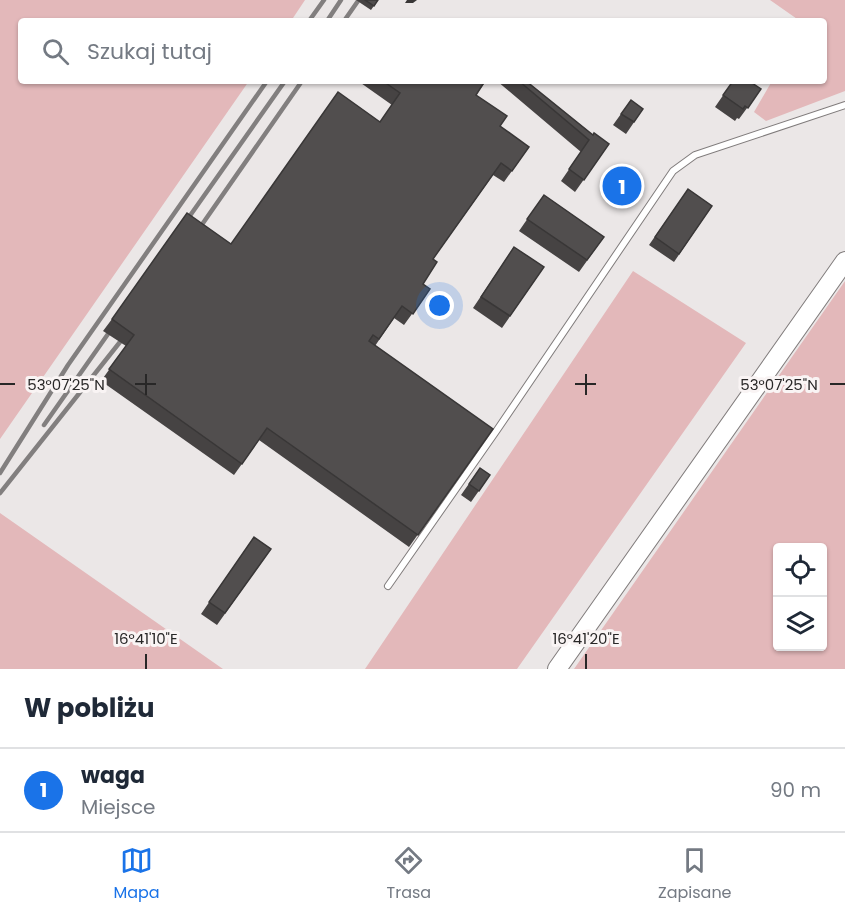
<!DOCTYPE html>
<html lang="pl">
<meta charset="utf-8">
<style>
body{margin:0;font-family:Poppins,sans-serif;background:#f2f2f3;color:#1f2937}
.controls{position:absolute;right:18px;bottom:18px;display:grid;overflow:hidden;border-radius:6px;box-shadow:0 2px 4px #0004}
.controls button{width:54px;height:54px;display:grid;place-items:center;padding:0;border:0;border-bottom:2px solid #e0e1e3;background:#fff;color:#1f2937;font:30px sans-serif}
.you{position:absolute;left:440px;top:306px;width:21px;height:21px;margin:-15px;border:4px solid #fff;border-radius:50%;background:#1a73e8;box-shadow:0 0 0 9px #1a73e833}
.badge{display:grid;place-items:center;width:39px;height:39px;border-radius:50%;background:#1a73e8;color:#fff;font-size:20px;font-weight:700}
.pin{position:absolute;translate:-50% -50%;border:3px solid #fff;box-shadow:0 2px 6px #0006}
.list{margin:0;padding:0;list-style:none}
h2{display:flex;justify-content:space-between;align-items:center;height:78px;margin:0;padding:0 24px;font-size:26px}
h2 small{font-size:20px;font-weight:400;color:#747a83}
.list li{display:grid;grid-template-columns:39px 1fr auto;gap:18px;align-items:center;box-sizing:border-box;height:84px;padding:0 24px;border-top:2px solid #e0e1e3}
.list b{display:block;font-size:22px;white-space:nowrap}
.list p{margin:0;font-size:20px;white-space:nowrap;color:#747a83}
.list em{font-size:20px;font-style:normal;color:#747a83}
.icon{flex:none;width:33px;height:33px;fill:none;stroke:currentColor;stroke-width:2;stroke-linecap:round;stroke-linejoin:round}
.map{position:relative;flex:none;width:845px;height:669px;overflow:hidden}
.search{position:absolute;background:#fff;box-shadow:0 2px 4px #0004;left:18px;right:18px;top:18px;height:66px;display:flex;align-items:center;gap:15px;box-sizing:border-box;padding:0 21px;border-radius:6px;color:#747a83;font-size:22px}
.sheet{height:162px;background:#fff}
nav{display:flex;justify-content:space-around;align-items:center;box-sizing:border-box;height:84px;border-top:2px solid #e0e1e3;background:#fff;font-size:16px;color:#747a83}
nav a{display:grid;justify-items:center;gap:3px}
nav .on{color:#1a73e8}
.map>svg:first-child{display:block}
</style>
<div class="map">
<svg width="845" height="669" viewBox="0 0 845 669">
<rect width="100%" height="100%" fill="#ebe7e7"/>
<path fill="#e3b8ba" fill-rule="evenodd" d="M0 0H305L291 21H21V81H249L0 439Z
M770 0H845V91L766 121 754 112 772 81H824V21H800Z
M633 271 746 343 517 669H365Z
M845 281V669H574ZM778 548H822V646H778Z
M0 513 223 669H0Z"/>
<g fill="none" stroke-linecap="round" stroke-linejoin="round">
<g stroke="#807c7c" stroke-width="8">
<path id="service" d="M388 586 497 430 673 171 695 155 845 105"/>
</g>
<g stroke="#807c7c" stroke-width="20">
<path id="secondary" d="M557 669 845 261"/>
</g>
<use href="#service" stroke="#fff" stroke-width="6"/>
<use href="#secondary" stroke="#fff" stroke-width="18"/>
<path stroke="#827f7f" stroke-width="4.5" d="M309 21 324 0
M327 21 341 0
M344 21 358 1
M182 227 285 81
M194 236 302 81
M44 425 108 334
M0 473 68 365 267 81
M0 493 120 342"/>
</g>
<path fill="#464343" d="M356 0H378L371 10Z
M358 81H486L476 95 500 126 529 147 504 182 493 175 433 259 423 284 430 289 404 325 394 318 375 346 493 429 409 547 259 440 234 475 101 381 126 346 103 331 112 319 231 244 380 122 392 105Z
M497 81H526L593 135 609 144 575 192 561 181 581 152Z
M733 81 761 89 739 119 737 118 735 121 715 107Z
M631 100 643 109 626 134 613 125Z
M625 176 630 179 622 191 617 188Z
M688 189 712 206 674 262 649 245Z
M544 195 604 237 579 272 519 231Z
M514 247 544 267 502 328 473 308Z
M480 468 490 475 471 502 461 495Z
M254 537 271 549 217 625 201 614Z"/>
<path fill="#393737" d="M407 0H417L413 3H405Z"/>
<path fill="#514e4e" stroke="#393737" stroke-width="1.5" d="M365 0H378L374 6Z
M383 81H485L476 95 507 116 500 126 529 147 512 171 501 163 433 259 437 262 423 284 430 289 413 314 402 306 379 339 373 335 369 341 493 429 418 535 267 428 242 464 109 369 134 335 112 319 187 213 231 244 338 92 380 122 400 93Z
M519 81H526L593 135 594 133 609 144 584 180 569 169 589 140Z
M733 81H749L761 89 748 108 745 106 743 109 723 95Z
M631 100 643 109 634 122 621 114Z
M625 176 630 179 625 187 619 184Z
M688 189 712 206 679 254 655 237Z
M544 195 604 237 587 260 527 219Z
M514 247 544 267 510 316 481 297Z
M480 468 490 475 479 491 469 484Z
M254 537 271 549 225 613 209 602Z"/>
<path fill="none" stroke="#282727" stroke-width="2" d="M146 374V395M586 374V395M0 384H15M135 384H156M575 384H596M830 384H845M146 654V669M586 654V669"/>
<g font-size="15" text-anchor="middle" fill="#282727" stroke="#f9f4f4" stroke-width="6" stroke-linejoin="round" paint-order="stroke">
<text x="66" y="390">53°07'25"N</text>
<text x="779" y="390">53°07'25"N</text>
<text x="146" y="644">16°41'10"E</text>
<text x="586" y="644">16°41'20"E</text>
</g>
</svg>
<div class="controls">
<button><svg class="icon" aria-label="locate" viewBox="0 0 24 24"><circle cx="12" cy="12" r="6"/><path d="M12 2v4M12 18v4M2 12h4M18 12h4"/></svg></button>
<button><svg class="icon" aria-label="layers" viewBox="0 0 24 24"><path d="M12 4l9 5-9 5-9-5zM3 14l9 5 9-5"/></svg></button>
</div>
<div class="you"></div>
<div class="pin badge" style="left:622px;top:186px">1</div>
<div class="search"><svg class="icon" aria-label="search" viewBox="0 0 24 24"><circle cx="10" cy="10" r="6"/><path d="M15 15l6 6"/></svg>Szukaj tutaj</div>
</div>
<section class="sheet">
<h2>W pobliżu<small></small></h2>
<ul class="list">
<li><span class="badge">1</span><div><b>waga</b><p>Miejsce</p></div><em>90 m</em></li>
</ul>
</section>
<nav>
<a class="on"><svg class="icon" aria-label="map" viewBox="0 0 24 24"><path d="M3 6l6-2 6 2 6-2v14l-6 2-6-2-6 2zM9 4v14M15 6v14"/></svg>Mapa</a>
<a><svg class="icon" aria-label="directions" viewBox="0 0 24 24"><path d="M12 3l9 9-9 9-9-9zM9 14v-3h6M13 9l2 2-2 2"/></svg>Trasa</a>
<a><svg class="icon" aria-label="saved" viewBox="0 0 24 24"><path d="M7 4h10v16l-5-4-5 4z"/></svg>Zapisane</a>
</nav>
